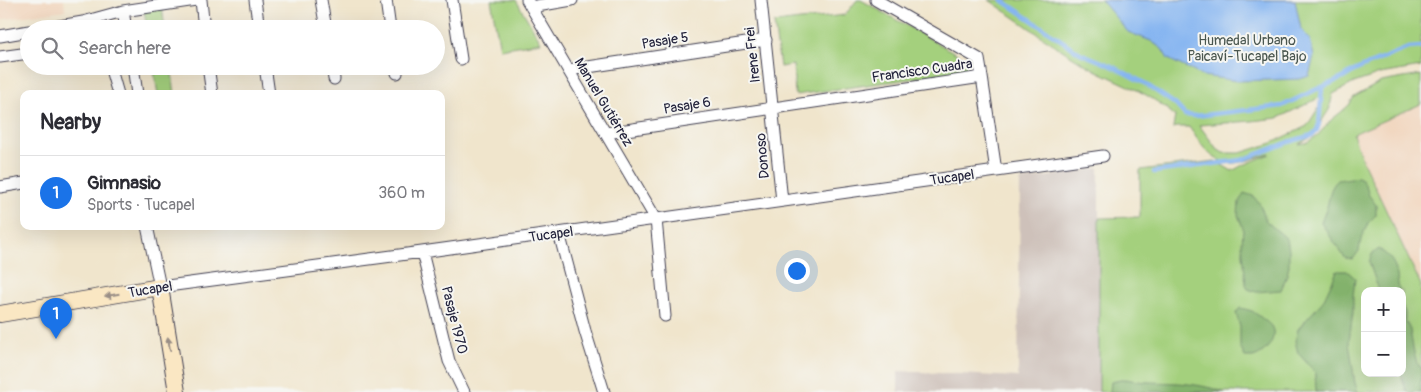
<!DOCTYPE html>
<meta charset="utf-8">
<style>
body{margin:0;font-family:Pangolin,sans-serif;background:#f7f7f7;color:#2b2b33}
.controls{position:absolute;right:15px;bottom:15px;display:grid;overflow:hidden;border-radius:10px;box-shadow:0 5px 20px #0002}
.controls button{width:45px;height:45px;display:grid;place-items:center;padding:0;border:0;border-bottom:1px solid #e1e1e2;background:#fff;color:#2b2b33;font:25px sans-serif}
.you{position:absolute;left:796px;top:270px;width:18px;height:18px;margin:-12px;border:4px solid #fff;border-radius:50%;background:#1a73e8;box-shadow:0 0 0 8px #1a73e833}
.badge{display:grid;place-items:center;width:32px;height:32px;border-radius:50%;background:#1a73e8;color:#fff;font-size:16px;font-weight:700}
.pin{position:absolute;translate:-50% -41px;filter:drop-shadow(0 1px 2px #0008)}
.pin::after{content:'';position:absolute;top:26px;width:18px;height:15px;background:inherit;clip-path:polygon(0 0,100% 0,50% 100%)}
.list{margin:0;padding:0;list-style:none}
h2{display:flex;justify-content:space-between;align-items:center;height:65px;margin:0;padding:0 20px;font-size:21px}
h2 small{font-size:16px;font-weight:400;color:#7c7c81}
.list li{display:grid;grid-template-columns:32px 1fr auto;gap:15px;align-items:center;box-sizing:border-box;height:75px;padding:0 20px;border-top:1px solid #e1e1e2}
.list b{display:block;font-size:19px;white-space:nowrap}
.list p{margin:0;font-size:16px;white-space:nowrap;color:#7c7c81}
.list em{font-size:16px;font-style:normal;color:#7c7c81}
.icon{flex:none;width:28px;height:28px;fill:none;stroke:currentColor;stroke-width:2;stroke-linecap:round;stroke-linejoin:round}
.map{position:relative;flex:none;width:1421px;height:392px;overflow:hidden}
.search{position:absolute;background:#fff;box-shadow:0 5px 20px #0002;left:20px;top:20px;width:425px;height:55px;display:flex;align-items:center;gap:12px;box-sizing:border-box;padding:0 18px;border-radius:28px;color:#7c7c81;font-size:19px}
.panel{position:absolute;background:#fff;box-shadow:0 5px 20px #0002;left:20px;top:90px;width:425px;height:140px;border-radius:10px}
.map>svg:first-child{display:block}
</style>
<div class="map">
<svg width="1421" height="392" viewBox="0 0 1421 392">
<rect width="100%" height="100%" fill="#f6f6f2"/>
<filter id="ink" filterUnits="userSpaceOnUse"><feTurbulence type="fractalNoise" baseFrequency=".02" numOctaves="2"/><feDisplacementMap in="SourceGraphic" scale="10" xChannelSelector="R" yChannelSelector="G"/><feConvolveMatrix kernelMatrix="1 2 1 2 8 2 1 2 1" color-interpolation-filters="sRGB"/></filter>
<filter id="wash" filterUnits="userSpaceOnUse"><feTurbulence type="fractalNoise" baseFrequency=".0096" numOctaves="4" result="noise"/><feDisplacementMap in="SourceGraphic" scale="20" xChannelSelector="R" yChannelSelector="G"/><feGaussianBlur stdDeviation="1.12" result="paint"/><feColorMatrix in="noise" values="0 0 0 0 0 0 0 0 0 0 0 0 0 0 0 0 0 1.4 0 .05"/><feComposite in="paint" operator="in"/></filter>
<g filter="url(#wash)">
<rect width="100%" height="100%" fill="#f0e5cc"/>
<path fill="#f1d5bd" d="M0 0H64L65 10 0 20Z
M1421 104V285L1362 159 1353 134Z"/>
<path fill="#cec1ba" d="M1099 168V392H898V371L1018 377 1020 181Z"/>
<path fill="#a4d07d" stroke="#63795c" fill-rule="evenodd" d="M491 0H516L541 42 500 49Z
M857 0H861L966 59 968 71 795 95 793 65 780 67 774 23 845 15Z
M989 0H1421V67L1380 74 1354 83 1333 94 1329 110 1311 137 1299 144 1306 143 1318 135 1332 119 1340 113 1349 105 1354 97 1381 82 1421 75V104L1353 134 1362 159 1421 285V392H1099V218L1140 217V170L1215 161 1232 171 1241 166 1270 154C1258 156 1242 164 1230 163 1210 162 1199 141 1189 127H1178L1173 128 1175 116C1152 94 1123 84 1095 70 1058 49 1024 24 989 0ZM1321 97 1319 107 1307 126 1272 143 1240 153H1223L1217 149 1199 125 1252 121 1278 118ZM1365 291H1402V373H1365Z
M162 7 165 29H147L144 10Z
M153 66H171L175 94H158Z"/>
<path fill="#83b26c" stroke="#526a54" d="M1358 177 1362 179 1367 188 1368 194 1376 205V215L1368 223 1361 239 1359 251 1353 259 1345 258 1321 223C1323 217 1325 212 1327 207 1330 196 1329 188 1338 180Z
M1244 193 1253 196 1260 204 1266 221 1287 239 1289 250V266L1287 275 1281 290 1256 292 1248 289 1246 284 1242 244 1243 228 1238 215 1239 202Z
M1379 249C1398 262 1396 270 1399 291H1379L1369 262 1372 254Z
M1337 271H1347L1355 278 1353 297V313L1349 342 1355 383 1358 392H1316L1315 372 1298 353 1295 341 1298 329 1323 301Z
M1402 305 1405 312V320L1410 330 1413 348 1417 363 1421 369V392H1407L1402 379 1401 373H1402Z
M1240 308C1244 309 1249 310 1252 311 1255 313 1269 323 1271 326 1279 338 1265 354 1253 357 1250 357 1248 357 1245 357L1240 347V327L1236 313Z
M1126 379C1143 383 1160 382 1177 383 1193 384 1210 387 1224 392H1110L1111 382Z"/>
<path fill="#86b5f1" stroke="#546c96" d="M1101 0H1295L1301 29 1310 40 1314 56 1309 76 1300 79 1238 81 1203 76 1168 59 1162 49 1151 41 1128 32Z"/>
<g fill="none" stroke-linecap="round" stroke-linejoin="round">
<path stroke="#86b5f1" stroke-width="4.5" d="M1002 0 1080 53 1112 66 1144 83 1175 104 1185 115 1195 116 1282 106 1315 90 1343 78 1354 71 1374 62 1408 48 1421 47
M1154 172 1242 160 1289 142 1312 135 1317 130 1319 124 1322 87"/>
</g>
</g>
<g filter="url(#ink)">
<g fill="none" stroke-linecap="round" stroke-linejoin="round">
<g stroke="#413f51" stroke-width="13">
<path id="minor" d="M201 0 204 29
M255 0 259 29
M321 0 326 29
M386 0 390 29
M452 0 461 59
M527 0 656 219 665 316
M761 0 782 201
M876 0 979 59 982 77
M531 7 572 0
M123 11 126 29
M42 29 83 22 123 11 196 0
M0 36 29 31
M0 57 29 53
M110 66 118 94
M133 66 137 94
M208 66 212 94
M265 66 269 94
M332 66 334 79
M396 66 397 73
M568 70 766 40
M606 133 982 77 996 171
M0 187 24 183
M147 226 160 287 422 252 1103 156
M559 233 585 331 604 392
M422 252 449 361 464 392"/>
</g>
<g stroke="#413f51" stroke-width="18">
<path id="secondary" d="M0 314 160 287 177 392"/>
</g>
<use href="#minor" stroke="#fff" stroke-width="11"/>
<use href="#secondary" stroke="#fae7c3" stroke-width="16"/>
</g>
<defs><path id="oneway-solid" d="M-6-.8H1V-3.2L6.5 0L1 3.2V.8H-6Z" transform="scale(1.25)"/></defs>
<g fill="#998e86">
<use href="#oneway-solid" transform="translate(112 295) rotate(170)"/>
<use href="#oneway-solid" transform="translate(169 344) rotate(-99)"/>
</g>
</g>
<g text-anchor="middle" stroke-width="4" stroke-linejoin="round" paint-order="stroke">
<g font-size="14" fill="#22223b" stroke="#f6f6f2">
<text transform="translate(665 40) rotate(-9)" y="5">Pasaje 5</text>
<text transform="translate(752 55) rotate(-96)" y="5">Irene Frei</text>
<text transform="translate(922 70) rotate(-8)" y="5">Francisco Cuadra</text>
<text transform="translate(604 102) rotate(59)" y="5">Manuel Gutiérrez</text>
<text transform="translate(687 105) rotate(-9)" y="5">Pasaje 6</text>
<text transform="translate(762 156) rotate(-95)" y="5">Donoso</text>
<text transform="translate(952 177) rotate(-8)" y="5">Tucapel</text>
<text transform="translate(551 234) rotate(-8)" y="5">Tucapel</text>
<text transform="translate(150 289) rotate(-9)" y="5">Tucapel</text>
<text transform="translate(455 320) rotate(76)" y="5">Pasaje 1970</text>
</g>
<g font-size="14" fill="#49564f" stroke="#f6f6f2">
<text x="1247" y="45">Humedal Urbano<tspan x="1247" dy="16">Paicaví-Tucapel Bajo</tspan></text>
</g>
</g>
</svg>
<div class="controls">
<button>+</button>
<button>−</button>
</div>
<div class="you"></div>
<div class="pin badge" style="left:56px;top:339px">1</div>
<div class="search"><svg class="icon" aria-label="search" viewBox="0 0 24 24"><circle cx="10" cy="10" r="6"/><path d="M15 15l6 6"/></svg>Search here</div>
<section class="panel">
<h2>Nearby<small></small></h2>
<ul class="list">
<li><span class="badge">1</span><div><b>Gimnasio</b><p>Sports · Tucapel</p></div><em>360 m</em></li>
</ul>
</section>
</div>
